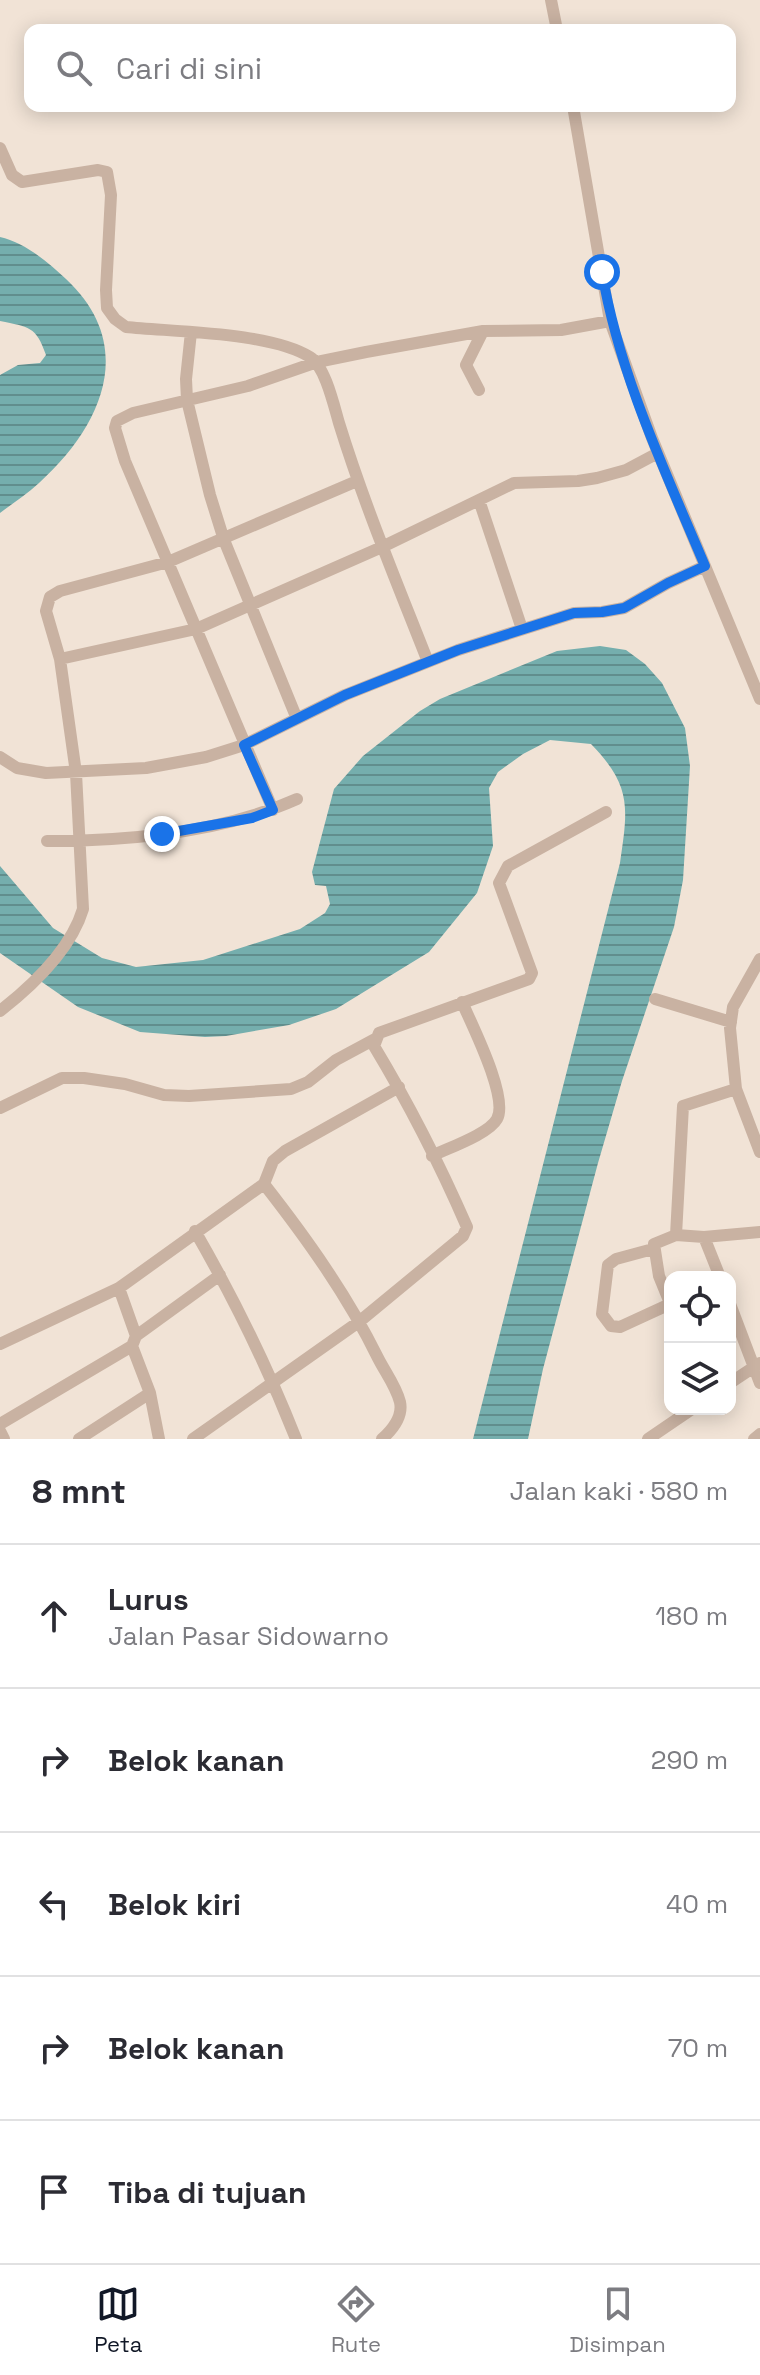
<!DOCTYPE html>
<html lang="id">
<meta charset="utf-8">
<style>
body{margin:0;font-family:"Space Grotesk",sans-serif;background:#f7f7f7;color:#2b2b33}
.controls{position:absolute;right:24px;bottom:24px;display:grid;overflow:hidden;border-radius:16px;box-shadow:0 4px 20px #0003}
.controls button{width:72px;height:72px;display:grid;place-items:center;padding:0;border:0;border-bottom:2px solid #e1e1e2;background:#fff;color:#2b2b33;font:40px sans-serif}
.stop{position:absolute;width:24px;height:24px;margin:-18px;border:6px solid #1a73e8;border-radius:50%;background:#fff}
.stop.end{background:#1a73e8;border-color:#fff;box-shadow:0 2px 8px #0008}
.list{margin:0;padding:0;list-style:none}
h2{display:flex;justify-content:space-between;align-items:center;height:104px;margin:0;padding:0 32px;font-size:34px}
h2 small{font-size:26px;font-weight:400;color:#7c7c81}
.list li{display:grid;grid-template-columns:52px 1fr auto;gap:24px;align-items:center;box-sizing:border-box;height:144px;padding:0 32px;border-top:2px solid #e1e1e2}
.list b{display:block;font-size:30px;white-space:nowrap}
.list p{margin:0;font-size:26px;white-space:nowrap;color:#7c7c81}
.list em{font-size:26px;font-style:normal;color:#7c7c81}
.icon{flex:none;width:44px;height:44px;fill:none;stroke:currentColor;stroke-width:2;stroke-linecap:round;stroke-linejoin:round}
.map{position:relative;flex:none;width:760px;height:1439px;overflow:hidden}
.search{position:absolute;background:#fff;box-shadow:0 4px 20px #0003;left:24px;right:24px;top:24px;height:88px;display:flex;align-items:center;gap:20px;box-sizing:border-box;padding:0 28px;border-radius:16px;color:#7c7c81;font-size:30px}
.sheet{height:824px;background:#fff}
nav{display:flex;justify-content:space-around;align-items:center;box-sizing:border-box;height:112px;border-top:2px solid #e1e1e2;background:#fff;font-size:22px;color:#7c7c81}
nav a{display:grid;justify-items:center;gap:4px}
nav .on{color:#111827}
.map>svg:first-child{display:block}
</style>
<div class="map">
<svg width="760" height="1439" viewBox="0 0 760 1439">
<defs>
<pattern id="water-rules" width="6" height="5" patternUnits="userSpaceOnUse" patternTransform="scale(2)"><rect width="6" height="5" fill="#75aead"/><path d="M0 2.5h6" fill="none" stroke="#618e8d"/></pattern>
</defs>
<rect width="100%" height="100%" fill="#f1e3d6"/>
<path fill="url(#water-rules)" d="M0 237C24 242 48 262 66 279 138 346 102 426 39 483 27 494 13 503 0 513V375L18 365 40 363 46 355C36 326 29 327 0 321Z
M600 646 626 650 645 664 662 683 685 728 690 766 683 880 674 927 622 1081 598 1163 543 1369 528 1439H473L620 863C628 808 632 786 591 744L550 740 523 754 498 772 489 788 493 846 477 893 429 952 336 1009 289 1025 226 1036 205 1037 140 1032 78 1007 0 953V866L53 928 102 958 136 967 203 960 300 929 325 913 330 904 326 886 315 885 312 872 334 789 363 756 420 711 440 699 557 651Z"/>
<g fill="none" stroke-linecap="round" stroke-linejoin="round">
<path stroke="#c9b2a2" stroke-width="12" d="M551 0 557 30
M573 106 610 321 652 438 760 699
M0 148 12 175 22 182 98 170 107 172 111 195 106 290 107 308 115 319 126 327C175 332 270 332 310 357 325 366 334 406 339 423 364 504 397 583 428 662
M191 332 186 379 187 400 210 495 224 540 297 719
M479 390 466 365 483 331
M479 500 522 629
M60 659 196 629 382 547 514 483 578 481 597 478 626 470 658 453
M0 757 17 768 46 773 146 768 206 757 244 745 345 695 458 650 574 613 602 612 624 608 668 583 705 566
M273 810 125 461 115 428 117 421 133 413 248 386 317 362 366 352 483 331 561 330 610 321
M47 841C130 841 221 833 297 799
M760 959 733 1007 730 1028 736 1089 760 1152
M655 999 731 1022
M0 1011C32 986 71 949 83 909L76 773 60 659 46 611 50 597 60 591 168 562 357 481
M0 1108 62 1078H84L125 1084 164 1095 189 1096 291 1089 308 1082 336 1060 375 1039
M432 1156C448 1148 489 1134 497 1119 509 1098 472 1025 462 1002
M264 1184C307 1239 347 1295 378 1358 385 1372 396 1386 400 1402 403 1416 392 1430 382 1439
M195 1231C233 1297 268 1368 296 1439
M676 1235 683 1106 736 1089
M653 1249 616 1259 608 1265 602 1314 611 1326 620 1327 670 1304
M720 1277 704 1237 760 1232
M119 1288 136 1336 132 1346 150 1393 159 1439
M670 1303 659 1276 654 1244 676 1235 704 1237
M730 1304 760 1383
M136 1336 220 1275
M0 1344 119 1288 264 1184 273 1161 285 1151 399 1087
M730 1383 760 1363
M0 1424 132 1346
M0 1431 4 1439
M79 1439 150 1393
M193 1439 360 1321 463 1236 467 1227C440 1165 409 1104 374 1046L379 1033 529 979 532 973 499 883 508 866 606 812
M648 1439 692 1409
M754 1439 760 1434"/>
</g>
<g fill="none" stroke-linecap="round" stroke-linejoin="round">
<path stroke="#1a73e8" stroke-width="10" d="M162 834 252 818 273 810 244 745 345 695 458 650 574 613 602 612 624 608 668 583 705 566C665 471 619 374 602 272"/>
</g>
</svg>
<div class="controls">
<button><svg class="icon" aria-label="locate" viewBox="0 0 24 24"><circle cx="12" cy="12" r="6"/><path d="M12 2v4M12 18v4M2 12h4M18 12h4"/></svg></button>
<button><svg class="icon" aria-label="layers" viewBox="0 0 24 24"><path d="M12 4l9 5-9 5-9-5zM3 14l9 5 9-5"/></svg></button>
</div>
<div class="stop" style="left:602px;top:272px"></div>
<div class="stop end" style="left:162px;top:834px"></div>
<div class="search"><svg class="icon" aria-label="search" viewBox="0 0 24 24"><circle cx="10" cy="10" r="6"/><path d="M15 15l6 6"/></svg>Cari di sini</div>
</div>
<section class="sheet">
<h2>8 mnt<small>Jalan kaki · 580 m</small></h2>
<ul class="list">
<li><svg class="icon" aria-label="ahead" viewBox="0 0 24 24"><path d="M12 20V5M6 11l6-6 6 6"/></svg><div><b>Lurus</b><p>Jalan Pasar Sidowarno</p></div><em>180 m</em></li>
<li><svg class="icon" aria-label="right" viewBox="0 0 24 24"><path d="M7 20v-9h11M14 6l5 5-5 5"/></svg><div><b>Belok kanan</b></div><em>290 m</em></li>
<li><svg class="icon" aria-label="left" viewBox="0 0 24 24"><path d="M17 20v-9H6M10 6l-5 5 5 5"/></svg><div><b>Belok kiri</b></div><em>40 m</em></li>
<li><svg class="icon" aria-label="right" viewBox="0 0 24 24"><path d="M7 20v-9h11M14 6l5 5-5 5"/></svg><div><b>Belok kanan</b></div><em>70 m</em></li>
<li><svg class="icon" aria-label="arrive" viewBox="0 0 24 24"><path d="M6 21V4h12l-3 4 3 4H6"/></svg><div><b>Tiba di tujuan</b></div></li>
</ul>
</section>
<nav>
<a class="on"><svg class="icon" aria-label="map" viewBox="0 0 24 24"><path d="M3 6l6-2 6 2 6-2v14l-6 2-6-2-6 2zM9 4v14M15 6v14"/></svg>Peta</a>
<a><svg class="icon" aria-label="directions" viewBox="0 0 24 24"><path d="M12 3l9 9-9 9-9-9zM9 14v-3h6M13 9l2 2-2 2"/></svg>Rute</a>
<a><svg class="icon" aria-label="saved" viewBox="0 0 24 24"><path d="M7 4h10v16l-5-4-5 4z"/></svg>Disimpan</a>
</nav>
